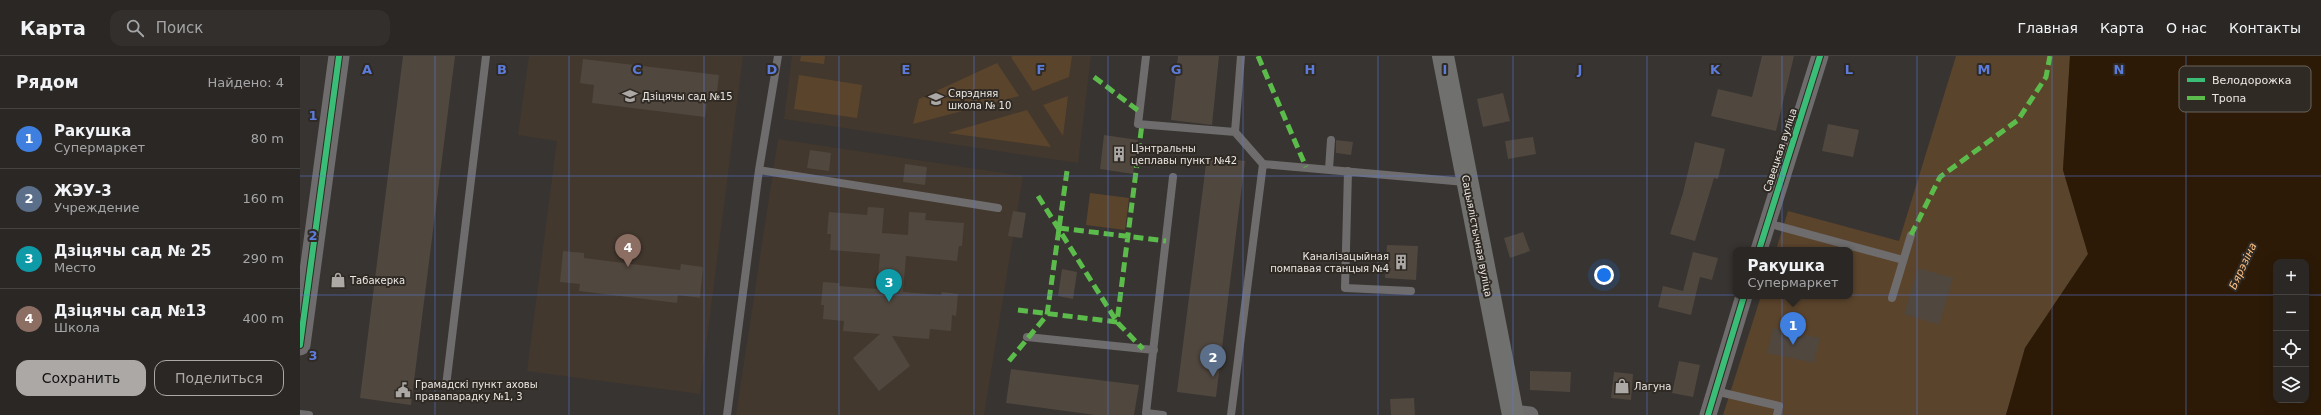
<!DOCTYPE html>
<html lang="ru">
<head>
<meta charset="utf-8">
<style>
  body { margin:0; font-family:"DejaVu Sans",sans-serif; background:#322f2d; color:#f1f3f6 }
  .controls { position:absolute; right:12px; bottom:12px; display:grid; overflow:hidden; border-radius:8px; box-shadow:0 4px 16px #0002 }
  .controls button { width:36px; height:36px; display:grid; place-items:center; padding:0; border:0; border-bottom:1px solid #464442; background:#2a2725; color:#f1f3f6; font:20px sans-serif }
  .you { position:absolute; left:1304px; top:219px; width:14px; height:14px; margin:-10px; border:3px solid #fff; border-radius:50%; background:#1a73e8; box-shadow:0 0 0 6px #1a73e833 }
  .badge { display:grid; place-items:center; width:26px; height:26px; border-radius:50%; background:#aca8a5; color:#fff; font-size:13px; font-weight:700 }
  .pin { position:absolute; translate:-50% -33px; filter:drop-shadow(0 1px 2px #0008) }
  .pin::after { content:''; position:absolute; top:21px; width:14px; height:12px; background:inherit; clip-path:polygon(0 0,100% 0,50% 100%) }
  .popup { position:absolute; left:1433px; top:191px; width:120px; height:52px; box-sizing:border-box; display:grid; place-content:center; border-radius:8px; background:#2a2725; filter:drop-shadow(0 1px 3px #0005); font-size:13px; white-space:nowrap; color:#a5a5a7 }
  .popup b { font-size:15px; color:#f1f3f6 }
  .popup::after { content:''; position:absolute; left:50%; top:100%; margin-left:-8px; border:8px solid transparent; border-top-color:#2a2725 }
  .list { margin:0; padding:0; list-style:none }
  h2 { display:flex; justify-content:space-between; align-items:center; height:52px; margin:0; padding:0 16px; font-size:17px }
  h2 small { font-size:13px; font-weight:400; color:#a5a5a7 }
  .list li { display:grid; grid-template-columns:26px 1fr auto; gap:12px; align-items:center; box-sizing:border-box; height:60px; padding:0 16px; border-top:1px solid #464442 }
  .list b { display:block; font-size:15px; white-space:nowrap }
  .list p { margin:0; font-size:13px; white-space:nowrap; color:#a5a5a7 }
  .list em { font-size:13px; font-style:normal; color:#a5a5a7 }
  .actions { display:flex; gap:8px; padding:12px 16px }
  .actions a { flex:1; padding:9px 0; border:1px solid #aca8a5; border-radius:12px; text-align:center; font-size:14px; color:#aca8a5 }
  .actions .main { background:#aca8a5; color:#111 }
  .icon { flex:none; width:22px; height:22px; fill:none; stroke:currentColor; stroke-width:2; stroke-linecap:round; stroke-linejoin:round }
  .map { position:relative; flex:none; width:2021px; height:359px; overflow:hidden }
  header { display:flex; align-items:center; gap:24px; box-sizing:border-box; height:56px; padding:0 20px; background:#2a2725; border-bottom:1px solid #464442 }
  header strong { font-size:19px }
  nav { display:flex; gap:22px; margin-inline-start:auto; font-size:14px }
  .search { width:280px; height:36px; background:#322f2d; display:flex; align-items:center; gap:10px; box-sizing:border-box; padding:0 14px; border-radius:12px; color:#a5a5a7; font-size:15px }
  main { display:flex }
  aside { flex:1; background:#2a2725 }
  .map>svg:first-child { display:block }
</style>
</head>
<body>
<header>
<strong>Карта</strong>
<div class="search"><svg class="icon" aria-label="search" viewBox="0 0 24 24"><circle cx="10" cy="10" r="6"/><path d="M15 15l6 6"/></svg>Поиск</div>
<nav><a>Главная</a><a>Карта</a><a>О нас</a><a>Контакты</a></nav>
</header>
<main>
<aside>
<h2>Рядом<small>Найдено: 4</small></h2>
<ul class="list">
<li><span class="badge" style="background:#3f7fe0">1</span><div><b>Ракушка</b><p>Супермаркет</p></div><em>80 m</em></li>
<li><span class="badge" style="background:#5c6f8a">2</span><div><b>ЖЭУ-3</b><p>Учреждение</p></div><em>160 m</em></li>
<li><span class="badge" style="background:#0f9aa8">3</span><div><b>Дзіцячы сад № 25</b><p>Место</p></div><em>290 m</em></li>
<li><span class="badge" style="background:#8d6e63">4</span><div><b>Дзіцячы сад №13</b><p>Школа</p></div><em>400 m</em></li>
</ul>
<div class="actions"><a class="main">Сохранить</a><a>Поделиться</a></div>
</aside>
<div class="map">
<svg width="2021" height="359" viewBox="0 0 2021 359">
  <rect width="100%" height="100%" fill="#383431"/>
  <path fill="#42382e" d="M229,0H443L400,338L227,315L257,85L218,79Z
    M492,0H791L778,107L484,63Z
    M478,83L723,120L684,359H436Z"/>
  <path fill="#5b442c" d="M501,0H525L524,8L500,5Z
    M713,0H772L769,21L733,35L711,1Z
    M1656,0H1770L1763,114L1788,198L1725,292L1706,359H1423L1461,240H1550V194H1476L1488,155L1599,185Z
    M697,7L719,40L613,68L619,43Z
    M499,19L562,29L557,62L494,53Z
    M768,40L763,80L743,49Z
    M727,54L751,91L648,77Z
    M790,137L829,142L825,174L786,169Z"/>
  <path fill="#2c1a07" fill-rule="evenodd" d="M1770,0H2021V359H1706L1725,292L1788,198L1763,114ZM1976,206H2006V344H1976Z"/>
  <path fill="#50473e" d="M103,0H155L111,349L60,342Z
    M878,0H919L912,69L871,64Z
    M1462,0H1494L1476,75L1411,60L1418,33L1452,41Z
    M283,3L419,19L416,45L407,44L405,61L292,47L294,29L280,27Z
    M1203,37L1210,65L1183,71L1177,43Z
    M1528,68L1559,74L1553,101L1522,95Z
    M804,79L838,84L833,118L800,113Z
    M1233,81L1236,98L1208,103L1205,85Z
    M1036,84L1053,86L1051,99L1036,97Z
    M1395,86L1425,93L1418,123L1414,122L1395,185L1370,178L1383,137Z
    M510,94L531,97L529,115L507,112Z
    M907,100L945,105L916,341L877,336Z
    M605,108L627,111L625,129L603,126Z
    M568,151L584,152L582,177L608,179L609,156L626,157L625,164L664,167L662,190H659L657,205L606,200L603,236L641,239L642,236L658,238L656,260L652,259L651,275L630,273L629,283L592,280L610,310L579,335L553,302L580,278L543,275L544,265L523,263L524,249H521L523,226L539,227V230L577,233L580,198L530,194L531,178H527L529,156L567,159Z
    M713,155L726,157L722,182L708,180Z
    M1223,176L1230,195L1210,202L1204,182Z
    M1087,189L1118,190L1116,224L1085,222Z
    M263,195L284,197V202L380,214L381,208L403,211L400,242L378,239L377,247L279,235L280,228L260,226Z
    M1393,196L1418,202L1412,224L1400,221L1391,259L1358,251L1363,230L1383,235Z
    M1618,212L1653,222L1639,269L1604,258Z
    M762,213L777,216L773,243L758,240Z
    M1473,272L1520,282L1514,307L1467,297Z
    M1379,305L1400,309L1393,341L1372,337Z
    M711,313L839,329L834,359H795L706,347Z
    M1230,315L1271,316L1270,336L1230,334Z
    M1314,316L1333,318L1331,344L1311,342Z
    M1114,342L1115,359H1091L1090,343Z"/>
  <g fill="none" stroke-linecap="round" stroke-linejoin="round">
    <path stroke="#6e6c6d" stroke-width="8" d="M846,0L838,68L935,76
      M941,0L935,76L963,108L1165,126
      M1029,113L1031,84
      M459,114L698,152
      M1048,115L1045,232L1111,235
      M1467,167L1603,204
      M1592,242L1611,179
      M727,281L854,294
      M146,330L186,0
      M1415,335L1479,350L1477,359
      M0,358L9,359
      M427,359L459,114L478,0
      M863,359L846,357L873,121
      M931,359L963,108"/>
    <path stroke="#6e6c6d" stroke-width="17" d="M1459,194L1520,0
      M1213,357L1230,359
      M1408,359L1444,240"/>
    <path stroke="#6e6c6d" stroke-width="21" d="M0,289L39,0"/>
    <path stroke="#70706e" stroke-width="22" d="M1143,0L1213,359"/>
    <path stroke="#5cbc4b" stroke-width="5" stroke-dasharray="10 5" stroke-linecap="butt" d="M958,0L1006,111
      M794,21L840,56
      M738,140L817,266L843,293
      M759,172L866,185
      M1611,179L1640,121L1718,64L1746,21L1750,0
      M718,254L817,266L842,68
      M709,305L747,259L767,115"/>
    <g stroke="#302a24" stroke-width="8">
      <path id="cycleway" d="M1459,194L1520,0
        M0,289L39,0
        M1408,359L1444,240"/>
    </g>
    <use href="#cycleway" stroke="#3abd76" stroke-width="6"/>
  </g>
  <path fill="none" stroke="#5b7cdb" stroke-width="1" stroke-opacity="0.55" d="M135,0V359M269,0V359M404,0V359M539,0V359M674,0V359M808,0V359M943,0V359M1078,0V359M1213,0V359M1347,0V359M1482,0V359M1617,0V359M1752,0V359M1886,0V359M0,120H2021M0,239H1976M2006,239H2021"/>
  <defs>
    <g id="school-bare" transform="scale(1.2)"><path d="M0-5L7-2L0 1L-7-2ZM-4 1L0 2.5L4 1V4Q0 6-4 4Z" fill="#aca8a5" stroke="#302a24" stroke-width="2.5" paint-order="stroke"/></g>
    <g id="building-bare" transform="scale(1.2)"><path d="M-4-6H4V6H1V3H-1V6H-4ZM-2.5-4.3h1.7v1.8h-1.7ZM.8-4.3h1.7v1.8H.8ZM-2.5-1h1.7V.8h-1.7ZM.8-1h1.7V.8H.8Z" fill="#aca8a5" stroke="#302a24" stroke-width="2.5" paint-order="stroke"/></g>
    <g id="shop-bare" transform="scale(1.2)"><path d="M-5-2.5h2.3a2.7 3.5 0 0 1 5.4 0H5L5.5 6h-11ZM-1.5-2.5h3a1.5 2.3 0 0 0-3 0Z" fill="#aca8a5" stroke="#302a24" stroke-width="2.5" paint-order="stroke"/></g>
    <g id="civic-bare" transform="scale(1.2)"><path d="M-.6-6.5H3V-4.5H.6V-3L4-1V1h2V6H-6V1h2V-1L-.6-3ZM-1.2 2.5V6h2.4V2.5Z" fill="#aca8a5" stroke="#302a24" stroke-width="2.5" paint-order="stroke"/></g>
  </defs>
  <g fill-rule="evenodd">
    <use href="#school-bare" x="330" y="40"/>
    <use href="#school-bare" x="636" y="43"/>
    <use href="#building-bare" x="819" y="98"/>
    <use href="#building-bare" x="1101" y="206"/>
    <use href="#shop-bare" x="38" y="224"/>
    <use href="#shop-bare" x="1322" y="330"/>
    <use href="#civic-bare" x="103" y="334"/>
  </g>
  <g text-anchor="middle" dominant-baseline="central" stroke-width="4" stroke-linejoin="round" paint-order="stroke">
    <g font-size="10" fill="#ebe7e3" stroke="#302a24" text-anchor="start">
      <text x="648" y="37">Сярэдняя<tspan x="648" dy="12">школа № 10</tspan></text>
      <text x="342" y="40">Дзіцячы сад №15</text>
      <text x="831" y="92">Цэнтральны<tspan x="831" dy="12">цеплавы пункт №42</tspan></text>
      <text x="1089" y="200" text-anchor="end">Каналізацыйная<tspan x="1089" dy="12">помпавая станцыя №4</tspan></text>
      <text x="50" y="224">Табакерка</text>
      <text x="115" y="328">Грамадскі пункт аховы<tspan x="115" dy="12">правапарадку №1, 3</tspan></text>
      <text x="1334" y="330">Лагуна</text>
    </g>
    <g font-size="10" fill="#ebe7e3" stroke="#302a24">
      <text transform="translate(1480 94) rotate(-72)">Савецкая вуліца</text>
      <text transform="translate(1177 180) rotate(79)">Сацыялістычная вуліца</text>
    </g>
    <g font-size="11" font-style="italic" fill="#ffc082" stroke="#302a24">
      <text transform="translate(1943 210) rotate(-65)">Бярэзіна</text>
    </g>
  </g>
  <rect x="1879" y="10" width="132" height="46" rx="6" fill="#302a24" stroke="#68635d" stroke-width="1"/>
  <rect x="1887" y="22" width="18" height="4" fill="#3abd76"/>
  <rect x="1887" y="40" width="18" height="4" fill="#5cbc4b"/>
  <g font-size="11" fill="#ebe7e3">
    <text x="1912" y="28">Велодорожка</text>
    <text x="1912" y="46">Тропа</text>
  </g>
  <g font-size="13" text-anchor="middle" font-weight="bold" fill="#5b7cdb" stroke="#302a24" stroke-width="4" stroke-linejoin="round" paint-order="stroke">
    <text x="67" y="18">A</text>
    <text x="202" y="18">B</text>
    <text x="337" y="18">C</text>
    <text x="472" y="18">D</text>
    <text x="606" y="18">E</text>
    <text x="741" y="18">F</text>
    <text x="876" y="18">G</text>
    <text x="1010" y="18">H</text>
    <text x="1145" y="18">I</text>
    <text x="1280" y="18">J</text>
    <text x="1415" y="18">K</text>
    <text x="1549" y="18">L</text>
    <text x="1684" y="18">M</text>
    <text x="1819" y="18">N</text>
    <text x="13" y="64">1</text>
    <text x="13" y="184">2</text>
    <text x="13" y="304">3</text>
  </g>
</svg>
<div class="controls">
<button>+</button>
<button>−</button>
<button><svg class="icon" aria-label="locate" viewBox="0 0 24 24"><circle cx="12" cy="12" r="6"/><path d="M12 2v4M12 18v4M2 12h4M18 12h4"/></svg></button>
<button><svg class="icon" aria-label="layers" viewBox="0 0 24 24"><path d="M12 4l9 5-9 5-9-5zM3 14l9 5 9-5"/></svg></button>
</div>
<div class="you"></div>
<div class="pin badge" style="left:1493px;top:289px;background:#3f7fe0">1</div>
<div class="popup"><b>Ракушка</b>Супермаркет</div>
<div class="pin badge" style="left:913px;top:321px;background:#5c6f8a">2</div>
<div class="pin badge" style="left:589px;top:246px;background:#0f9aa8">3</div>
<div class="pin badge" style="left:328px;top:211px;background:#8d6e63">4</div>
</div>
</main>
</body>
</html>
